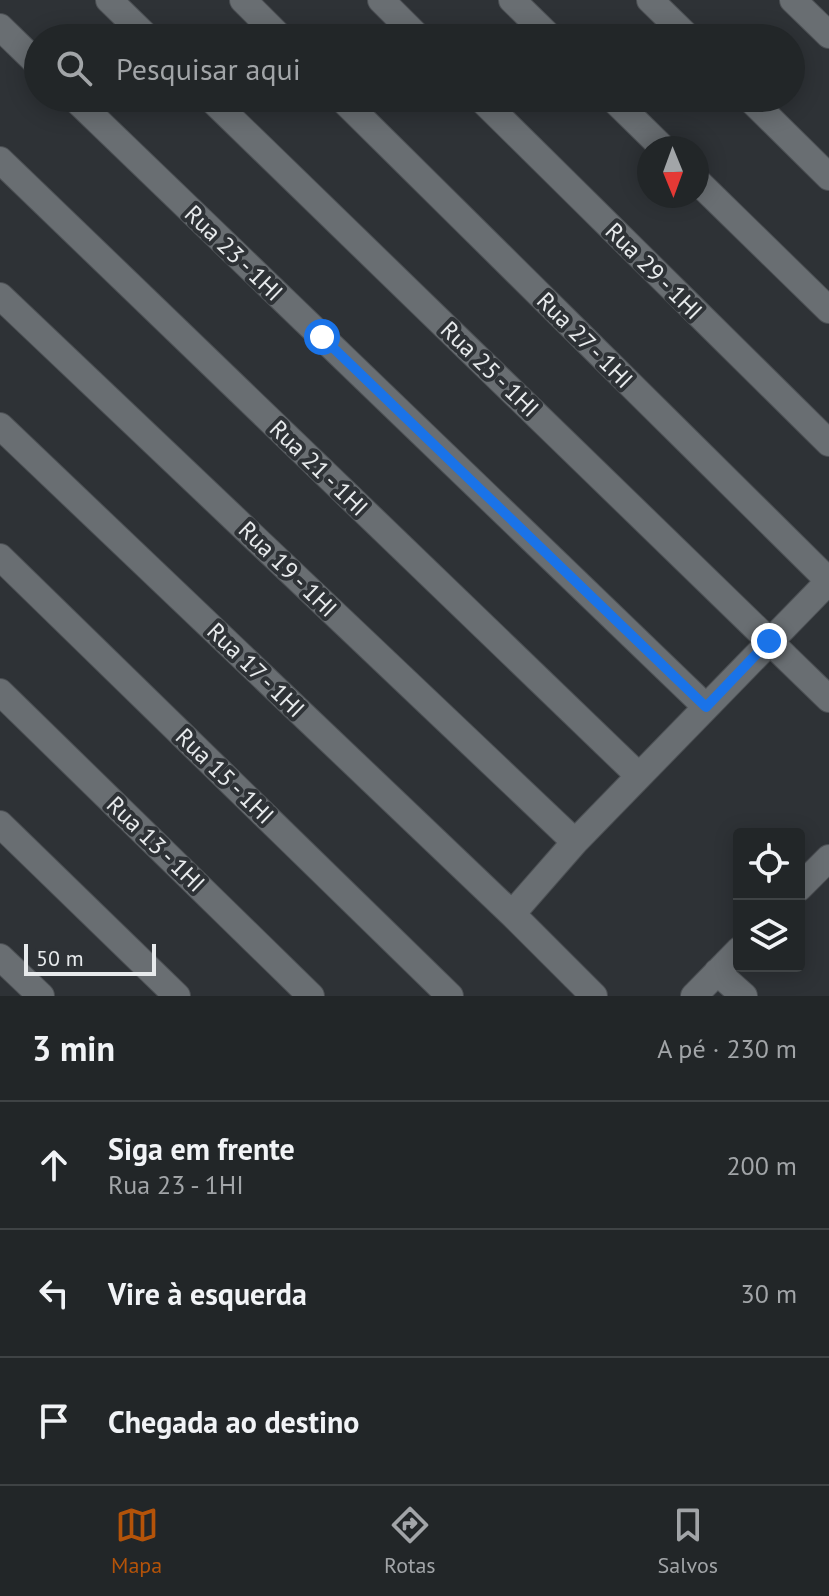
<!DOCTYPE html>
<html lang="pt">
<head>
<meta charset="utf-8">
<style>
  body { margin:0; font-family:"PT Sans",sans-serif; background:#2a2e30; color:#f1f3f6 }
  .controls { position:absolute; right:24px; bottom:24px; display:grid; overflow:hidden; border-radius:8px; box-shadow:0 4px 20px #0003 }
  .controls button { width:72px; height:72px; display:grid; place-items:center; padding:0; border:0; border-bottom:2px solid #3f4345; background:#222628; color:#f1f3f6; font:40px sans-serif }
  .compass { position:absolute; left:637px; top:136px; width:72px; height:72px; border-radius:50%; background:#222628; box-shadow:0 4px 20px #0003; rotate:179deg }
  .scale { position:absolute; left:24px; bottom:20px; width:132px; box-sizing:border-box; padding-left:8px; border:4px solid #e7eaec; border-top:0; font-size:22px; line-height:28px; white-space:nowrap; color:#e7eaec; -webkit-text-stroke:6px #2e3236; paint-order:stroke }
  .stop { position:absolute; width:24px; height:24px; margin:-18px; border:6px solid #1a73e8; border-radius:50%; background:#fff }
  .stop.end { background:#1a73e8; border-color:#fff; box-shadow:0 2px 8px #0008 }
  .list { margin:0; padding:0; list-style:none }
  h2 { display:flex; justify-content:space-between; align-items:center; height:104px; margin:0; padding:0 32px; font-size:34px }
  h2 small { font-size:26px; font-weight:400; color:#a2a5a8 }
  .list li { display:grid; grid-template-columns:52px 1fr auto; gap:24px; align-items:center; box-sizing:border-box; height:128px; padding:0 32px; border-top:2px solid #3f4345 }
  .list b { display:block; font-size:30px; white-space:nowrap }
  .list p { margin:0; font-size:26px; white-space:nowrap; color:#a2a5a8 }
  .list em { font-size:26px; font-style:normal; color:#a2a5a8 }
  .icon { flex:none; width:44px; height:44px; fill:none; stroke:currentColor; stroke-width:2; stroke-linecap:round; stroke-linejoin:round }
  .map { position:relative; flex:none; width:829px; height:996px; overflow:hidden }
  .search { position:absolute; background:#222628; box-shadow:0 4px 20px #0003; left:24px; right:24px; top:24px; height:88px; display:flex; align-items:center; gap:20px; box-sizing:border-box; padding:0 28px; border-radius:44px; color:#a2a5a8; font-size:30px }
  .sheet { height:488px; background:#222628 }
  nav { display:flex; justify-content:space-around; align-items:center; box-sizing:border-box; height:112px; border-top:2px solid #3f4345; background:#222628; font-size:22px; color:#a2a5a8 }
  nav a { display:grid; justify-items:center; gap:4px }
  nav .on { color:#b45309 }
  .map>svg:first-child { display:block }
</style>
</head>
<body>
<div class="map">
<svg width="829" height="996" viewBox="0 0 829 996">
  <rect width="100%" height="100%" fill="#2e3236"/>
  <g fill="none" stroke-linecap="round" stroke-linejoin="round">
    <g stroke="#4c5054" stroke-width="28">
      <path id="minor" d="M109,0L148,38
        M243,0L281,38
        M381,0L419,38
        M512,0L551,38
        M650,0L689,38
        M793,0L829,35
        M0,27L38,64
        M74,98L706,707
        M210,98L829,699
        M341,98L829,581
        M480,98L829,443
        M612,98L663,148
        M749,98L829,177
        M0,160L639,776
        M697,181L829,310
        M0,296L575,842
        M0,426L512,914
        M0,557L450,996
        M0,692L311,996
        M0,824L177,996
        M799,888L829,858
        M0,957L41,996
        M717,972L744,996
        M594,996L512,914L575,842L829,581
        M694,996L739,950"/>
    </g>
    <use href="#minor" stroke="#696e72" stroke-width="26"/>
  </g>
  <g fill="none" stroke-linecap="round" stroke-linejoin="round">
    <path stroke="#1a73e8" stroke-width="10" d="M322,337L706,707L769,641"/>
  </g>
  <g text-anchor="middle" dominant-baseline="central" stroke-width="8" stroke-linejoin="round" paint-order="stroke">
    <g font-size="24" fill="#e7eaec" stroke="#2e3236">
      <text transform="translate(234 253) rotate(44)">Rua 23 - 1HI</text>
      <text transform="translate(654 271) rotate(45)">Rua 29 - 1HI</text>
      <text transform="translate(585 340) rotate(45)">Rua 27 - 1HI</text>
      <text transform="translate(490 369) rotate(44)">Rua 25 - 1HI</text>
      <text transform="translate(319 468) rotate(44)">Rua 21 - 1HI</text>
      <text transform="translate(288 569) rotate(44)">Rua 19 - 1HI</text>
      <text transform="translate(256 670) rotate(44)">Rua 17 - 1HI</text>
      <text transform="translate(225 776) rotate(44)">Rua 15 - 1HI</text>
      <text transform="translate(156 844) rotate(44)">Rua 13 - 1HI</text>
    </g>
  </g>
</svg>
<div class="controls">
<button><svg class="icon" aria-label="locate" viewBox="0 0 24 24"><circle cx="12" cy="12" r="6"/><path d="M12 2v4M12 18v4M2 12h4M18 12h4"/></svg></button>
<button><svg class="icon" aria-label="layers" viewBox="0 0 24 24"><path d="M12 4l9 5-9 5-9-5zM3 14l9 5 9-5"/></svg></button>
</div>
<svg class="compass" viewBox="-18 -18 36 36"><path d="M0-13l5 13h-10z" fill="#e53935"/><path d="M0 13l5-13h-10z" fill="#a2a5a8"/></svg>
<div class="scale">50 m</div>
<div class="stop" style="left:322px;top:337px"></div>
<div class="stop end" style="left:769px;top:641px"></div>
<div class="search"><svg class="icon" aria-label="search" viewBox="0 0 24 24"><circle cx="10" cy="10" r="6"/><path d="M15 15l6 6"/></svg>Pesquisar aqui</div>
</div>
<section class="sheet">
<h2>3 min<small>A pé · 230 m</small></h2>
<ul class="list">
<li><svg class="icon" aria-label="ahead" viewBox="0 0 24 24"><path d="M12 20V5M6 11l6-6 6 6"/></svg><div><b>Siga em frente</b><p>Rua 23 - 1HI</p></div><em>200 m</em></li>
<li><svg class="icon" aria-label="left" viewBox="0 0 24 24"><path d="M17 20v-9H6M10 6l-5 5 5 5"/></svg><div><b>Vire à esquerda</b></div><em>30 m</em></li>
<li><svg class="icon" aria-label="arrive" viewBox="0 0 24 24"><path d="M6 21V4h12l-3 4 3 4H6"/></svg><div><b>Chegada ao destino</b></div></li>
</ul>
</section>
<nav>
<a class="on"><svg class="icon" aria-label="map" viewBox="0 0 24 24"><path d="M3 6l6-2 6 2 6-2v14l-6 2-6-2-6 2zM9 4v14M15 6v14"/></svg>Mapa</a>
<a><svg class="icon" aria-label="directions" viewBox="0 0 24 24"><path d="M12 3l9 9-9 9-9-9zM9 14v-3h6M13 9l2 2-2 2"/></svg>Rotas</a>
<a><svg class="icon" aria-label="saved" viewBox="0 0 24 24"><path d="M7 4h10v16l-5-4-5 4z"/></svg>Salvos</a>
</nav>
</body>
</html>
